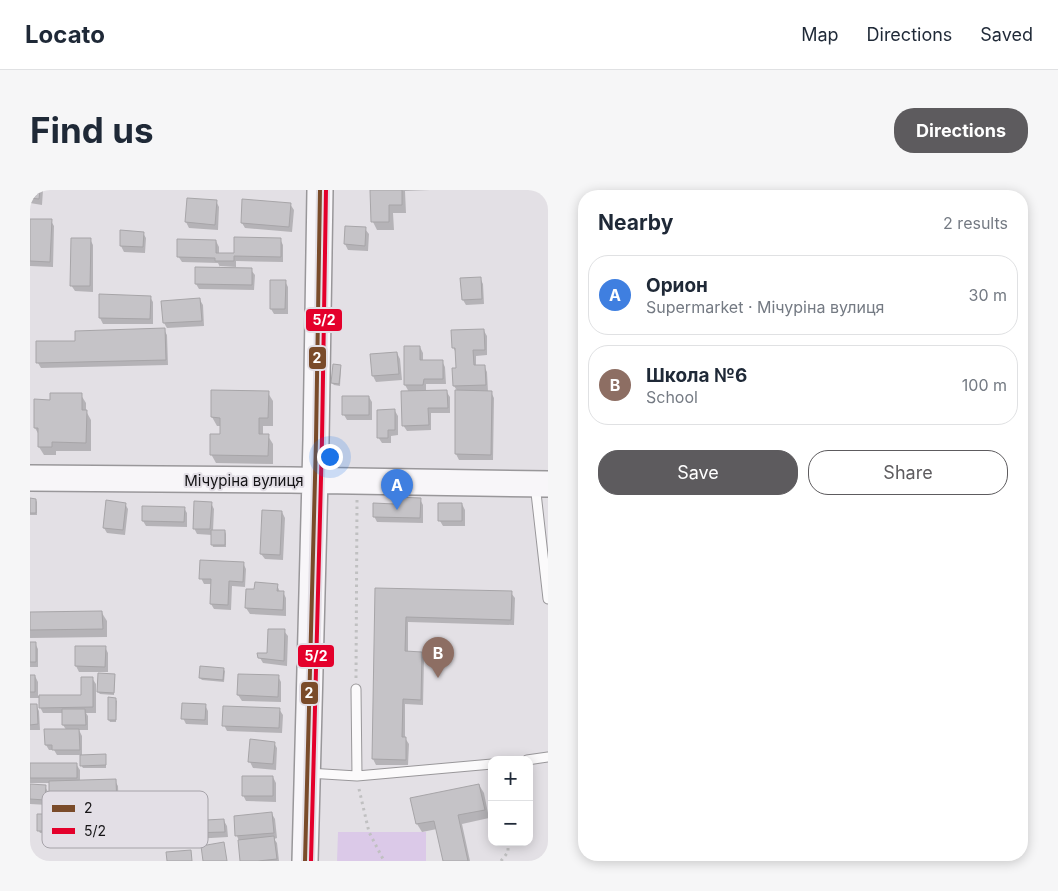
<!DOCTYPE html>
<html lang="en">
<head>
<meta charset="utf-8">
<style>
  body { margin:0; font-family:Inter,sans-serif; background:#f6f6f7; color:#1f2937 }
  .controls { position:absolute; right:15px; bottom:15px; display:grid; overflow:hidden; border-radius:10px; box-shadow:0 2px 12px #0003 }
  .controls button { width:45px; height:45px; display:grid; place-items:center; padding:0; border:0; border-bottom:1px solid #e0e1e3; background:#fff; color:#1f2937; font:25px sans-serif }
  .you { position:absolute; left:299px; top:266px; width:18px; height:18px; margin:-12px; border:4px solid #fff; border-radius:50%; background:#1a73e8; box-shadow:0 0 0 8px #1a73e833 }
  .badge { display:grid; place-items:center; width:32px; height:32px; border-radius:50%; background:#5d5b5e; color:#fff; font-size:16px; font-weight:700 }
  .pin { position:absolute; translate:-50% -41px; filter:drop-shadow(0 1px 2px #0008) }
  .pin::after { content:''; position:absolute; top:26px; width:18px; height:15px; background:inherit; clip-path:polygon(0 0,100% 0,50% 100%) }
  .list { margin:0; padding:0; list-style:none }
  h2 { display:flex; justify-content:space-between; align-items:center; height:65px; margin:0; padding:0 20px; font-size:21px }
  h2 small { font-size:16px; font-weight:400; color:#747a83 }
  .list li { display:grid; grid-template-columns:32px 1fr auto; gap:15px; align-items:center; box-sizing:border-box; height:80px; margin:0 10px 10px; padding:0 10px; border:1px solid #e0e1e3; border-radius:20px }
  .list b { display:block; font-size:19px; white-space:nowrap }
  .list p { margin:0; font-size:16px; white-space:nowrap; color:#747a83 }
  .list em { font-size:16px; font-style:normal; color:#747a83 }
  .actions { display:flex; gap:10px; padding:15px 20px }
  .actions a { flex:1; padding:11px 0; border:1px solid #5d5b5e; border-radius:20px; text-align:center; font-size:18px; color:#5d5b5e }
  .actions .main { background:#5d5b5e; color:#fff }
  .map { position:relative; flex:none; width:518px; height:671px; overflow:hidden; border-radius:20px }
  header { display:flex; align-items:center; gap:30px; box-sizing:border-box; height:70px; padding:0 25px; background:#fff; border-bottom:1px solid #e0e1e3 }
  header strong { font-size:24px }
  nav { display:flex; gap:28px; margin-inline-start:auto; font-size:18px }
  .intro { display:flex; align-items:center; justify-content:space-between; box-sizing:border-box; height:120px; padding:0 30px }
  h1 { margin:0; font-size:35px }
  .button { padding:12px 22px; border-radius:20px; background:#5d5b5e; color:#fff; font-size:18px; font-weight:700 }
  main { display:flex; gap:30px; padding:0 30px }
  aside { flex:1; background:#fff; border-radius:20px; box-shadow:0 2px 12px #0003 }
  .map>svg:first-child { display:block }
</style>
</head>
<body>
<header>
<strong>Locato</strong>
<nav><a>Map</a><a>Directions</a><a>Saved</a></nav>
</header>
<div class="intro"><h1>Find us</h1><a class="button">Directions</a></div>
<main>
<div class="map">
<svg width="518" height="671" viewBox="0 0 518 671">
  <rect width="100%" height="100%" fill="#e3e0e5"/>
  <path fill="#dbc9e8" d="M308,642H396V671H307Z"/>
  <path fill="#0003" d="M0,0H13L12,15L0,13Z
    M342,0H400L375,1L376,23H363L364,40H347L343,32Z
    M158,9L186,11L189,17L188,40L159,38L156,32Z
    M260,14L264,20L262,42L215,38L212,33Z
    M0,30L21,31L24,36L23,77L0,76Z
    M316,37L335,39L339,44L338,61L318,60L315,54Z
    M113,43L116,48L115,63L94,62L91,56Z
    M60,49L63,55V102L45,101L41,95Z
    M250,49L253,55V72L206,71V77L190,76V77L188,73L152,72L148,66L186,51L189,57V64H205Z
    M221,80L225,85L224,100L169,99L166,94Z
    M450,88L453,94L454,114L436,115L433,110Z
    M255,91L258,97V124H244L241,119Z
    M120,107L123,112V134H73L70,128Z
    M170,110L173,115L174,136L137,138L134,133Z
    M134,140L137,145L138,175L11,178L8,173L47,152Z
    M454,141L457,146V165L446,166V176H454L457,182L458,202H461L464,208L463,270H429L426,264L428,202L424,196L427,179L426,163L423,157Z
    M375,157H390L393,163V171H412L415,177L416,194H396V201H416L420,207V223H401V240L377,241L373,235L379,202L375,195Z
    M367,163L370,169L372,190L346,192L343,186L341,165Z
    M310,176L311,179L310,196L304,195L302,193Z
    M238,203L243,211V236H233V245L238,246L243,254V274L186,273L181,264L191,245V236H187L182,227Z
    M51,205L56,213V221L61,230V261H26V265H14L9,257V245L5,238L22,211Z
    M339,207L342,212V230H317L314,225Z
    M365,221L368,226V245L361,246V253H352L348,247Z
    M390,309L393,315V333L347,332L344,326L367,315Z
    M0,310H6L7,312V325H0Z
    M181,313L184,319L183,341H195L196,344V357H183L182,354V345L167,344L164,338Z
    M95,314L98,319L95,345L77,343L74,338Z
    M432,314L435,320V336H413L410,331Z
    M154,318L157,323V337L116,336L113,331Z
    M252,322L255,328L253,370L235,369L231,364Z
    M213,373L216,379L215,397L202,396L201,420L184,419L181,414L182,394H174L171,388Z
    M247,395L250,402H253L256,408V426L220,424L216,418L217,400L225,401Z
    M346,400L481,403L485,408L484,435L378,432V463H391L394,469L393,515L375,514V548L379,554L378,575H346L343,569Z
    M0,423H72L77,431V447L0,448Z
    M254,441L258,446L257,476L233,473L230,468L238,465Z
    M0,453H5L8,459V477H0Z
    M75,457L78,463V482H49L46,476Z
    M193,479L195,481L194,492L172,490L170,488Z
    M84,485L85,488L84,505L70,504L68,502Z
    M209,485L248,486L251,492V512L212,511L208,505Z
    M0,486H5L8,492V506H53L62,488L66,494V523H56L58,526V540H49L52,546V566H75L76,568V578H53L51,575V565H27L24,560H19L16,555L37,541L33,535V523H13L10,517V508H0Z
    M85,509L87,511L86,532H80L79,530Z
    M6,515L9,521L10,540H0V516Z
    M175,515L178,521V535L156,534L153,528Z
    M249,519L253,525L252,543L197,541L194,535Z
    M244,553L247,558L246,580L223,578L220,572Z
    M46,574L50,580V592L85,591L88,596L89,624H70L66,619V610L24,611L20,606V593H0V575Z
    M243,587L246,593V612L216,611L213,605Z
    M449,595L454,603L459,628L432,634L440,671H414L407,639L392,642L387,634L382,609Z
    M0,596H15L18,602V615L0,614Z
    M242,624L245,629L247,648L244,649L247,653L249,671H212L209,651L207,646L205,627Z
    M23,625L25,627V643H10L9,641L8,626Z
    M194,631L197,636L198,647L164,649L160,643V632Z"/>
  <path fill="#c5c3c7" stroke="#a7a5a8" d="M0,0H10L9,9L0,8Z
    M340,0H372V15H359V32H341Z
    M157,8L187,10L185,35L155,32Z
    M212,9L261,13L259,37L211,33Z
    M0,29H22L20,72L0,71Z
    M315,36L336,37L335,56L314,54Z
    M90,40L114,42L113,57L90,56Z
    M204,47L251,48V67L204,66V71H185V68L147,67V49L186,50V63H204Z
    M41,48H61L60,96H40Z
    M165,77L222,78V95L165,94Z
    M451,87L452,109L432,110L430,88Z
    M240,90H256L255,119H240Z
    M69,104L121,106L120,129L69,128Z
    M170,108L172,131L133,133L131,111Z
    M135,138L136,170L6,173V151H45V141Z
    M454,139L455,160H443L444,175H455L456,195L423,196L422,178H426L425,158H422L421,140Z
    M374,156H390V170H413V189H394L393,195H374Z
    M367,162L369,184L342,186L340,164Z
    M303,174L311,175L309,194L301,193Z
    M181,200L239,201L238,228H229V244H239L238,266L180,265V244H190V228L181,227Z
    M417,200L418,218H398L399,235L372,236L371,201Z
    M425,200L462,201L461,265L425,264Z
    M20,203H52V220H57L56,253L22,252V257H8V238H4V209L20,210Z
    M312,206H339V225H312Z
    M365,219V240H358V248H347V220Z
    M366,307L391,308L390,328L343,327V313L365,314Z
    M0,308L6,309V323H0Z
    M76,310L96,313L93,340L73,338Z
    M164,311L182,312L180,339H163Z
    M408,313H432V331H408Z
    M112,316L155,317L154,332L112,331Z
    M232,320L252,321L250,365L230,364Z
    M181,340H195V355H181Z
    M170,370L214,372L213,392L199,391L198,415L180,414L181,389H169Z
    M225,392L248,394L247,401H254L253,420L215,418L216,399H224Z
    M345,398L482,401L481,430L376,427L375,461L392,462L391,510L373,509L372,547H376V570L342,569Z
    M72,421L73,439L0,440V422Z
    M238,439H255L254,471L228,468L227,463H237Z
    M0,452H6V472H0Z
    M45,456H76L75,477L45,476Z
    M170,476L194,478L193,490L169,488Z
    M68,483L85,484L84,503L67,502Z
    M208,484L249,485L248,507L207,505Z
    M0,485H5V502H0Z
    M51,487H63V517L9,518V505H51Z
    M78,507L86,508V530H78Z
    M152,513L176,514L175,530L151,529Z
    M0,514H7L8,534L0,535Z
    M193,516L250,518L249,538L192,536Z
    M32,519H55L56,535H32Z
    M14,539H49L50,560H22V555H15Z
    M220,549L245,552L243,574L218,572Z
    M76,564V575L50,576V565Z
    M0,573H47V588H0Z
    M212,586H243V606H212Z
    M86,589L87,618L65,619V605L19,606V591Z
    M0,594L16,595L15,610L0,609Z
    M449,594L455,620L428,625L438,671H413L404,631L386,634L380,608Z
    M242,622L244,643L205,646L204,626Z
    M7,624H24L25,641H7Z
    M194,629L195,642L159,643V631Z
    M244,646L247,669L228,671H210L208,650Z
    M194,652L197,671H173L171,656Z
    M161,660L162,671H137L136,662Z"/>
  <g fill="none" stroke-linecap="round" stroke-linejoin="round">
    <g stroke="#99979a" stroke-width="11">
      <path id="lane" d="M505,294L518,409
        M326,499L327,586
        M497,570L518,567
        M278,583L327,586L462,574"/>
    </g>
    <g stroke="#99979a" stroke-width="28">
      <path id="secondary" d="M0,288L260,290L518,294
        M275,671L286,250L290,0"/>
    </g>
    <path stroke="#c0c0c1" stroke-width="3" stroke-dasharray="2.5 4" stroke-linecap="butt" d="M326,488L327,310
      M329,599L339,642L354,671
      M471,671L478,662V652"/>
    <use href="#lane" stroke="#fbfafb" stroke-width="9"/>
    <use href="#secondary" stroke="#f8f6f9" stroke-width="25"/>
    <g stroke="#e3dfe6" stroke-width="8">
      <path id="bus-1" d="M275,671L286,250L290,0"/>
    </g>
    <g stroke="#e3dfe6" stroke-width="8">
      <path id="bus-2" d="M281,671L292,250L296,0"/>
    </g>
    <use href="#bus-1" stroke="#7a4b2a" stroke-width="4"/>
    <use href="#bus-2" stroke="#e4002b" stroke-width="4"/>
  </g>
  <g text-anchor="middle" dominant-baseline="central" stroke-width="4" stroke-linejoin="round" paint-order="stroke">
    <g font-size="15" fill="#151416" stroke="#e3dfe6">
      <text x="214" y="290">Мічуріна вулиця</text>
    </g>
  </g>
  <rect x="12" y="601" width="166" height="57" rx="8" fill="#e3dfe6" stroke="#a5a2a8" stroke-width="1"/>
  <rect x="22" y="615" width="23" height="7" fill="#7a4b2a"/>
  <rect x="22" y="638" width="23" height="6" fill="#e4002b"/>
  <g font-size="14" fill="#151416">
    <text x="54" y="623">2</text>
    <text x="54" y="646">5/2</text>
  </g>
  <g stroke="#e3dfe6" stroke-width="2">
    <rect x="275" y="118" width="38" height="24" rx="5" fill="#e4002b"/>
    <rect x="278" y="156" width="19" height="24" rx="5" fill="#7a4b2a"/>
    <rect x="267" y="454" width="38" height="24" rx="5" fill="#e4002b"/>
    <rect x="270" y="491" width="19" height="24" rx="5" fill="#7a4b2a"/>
  </g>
  <g font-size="14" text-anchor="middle" font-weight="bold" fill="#fff">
    <text x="294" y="135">5/2</text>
    <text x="287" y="173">2</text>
    <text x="286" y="471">5/2</text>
    <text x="279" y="508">2</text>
  </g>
</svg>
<div class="controls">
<button>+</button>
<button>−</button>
</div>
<div class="you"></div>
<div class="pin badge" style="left:367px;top:320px;background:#3f7fe0">A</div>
<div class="pin badge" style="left:408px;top:488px;background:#8d6e63">B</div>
</div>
<aside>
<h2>Nearby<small>2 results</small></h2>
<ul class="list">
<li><span class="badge" style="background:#3f7fe0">A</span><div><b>Орион</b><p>Supermarket · Мічуріна вулиця</p></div><em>30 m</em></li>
<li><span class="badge" style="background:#8d6e63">B</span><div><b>Школа №6</b><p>School</p></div><em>100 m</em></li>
</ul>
<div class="actions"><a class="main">Save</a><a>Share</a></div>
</aside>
</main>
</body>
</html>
